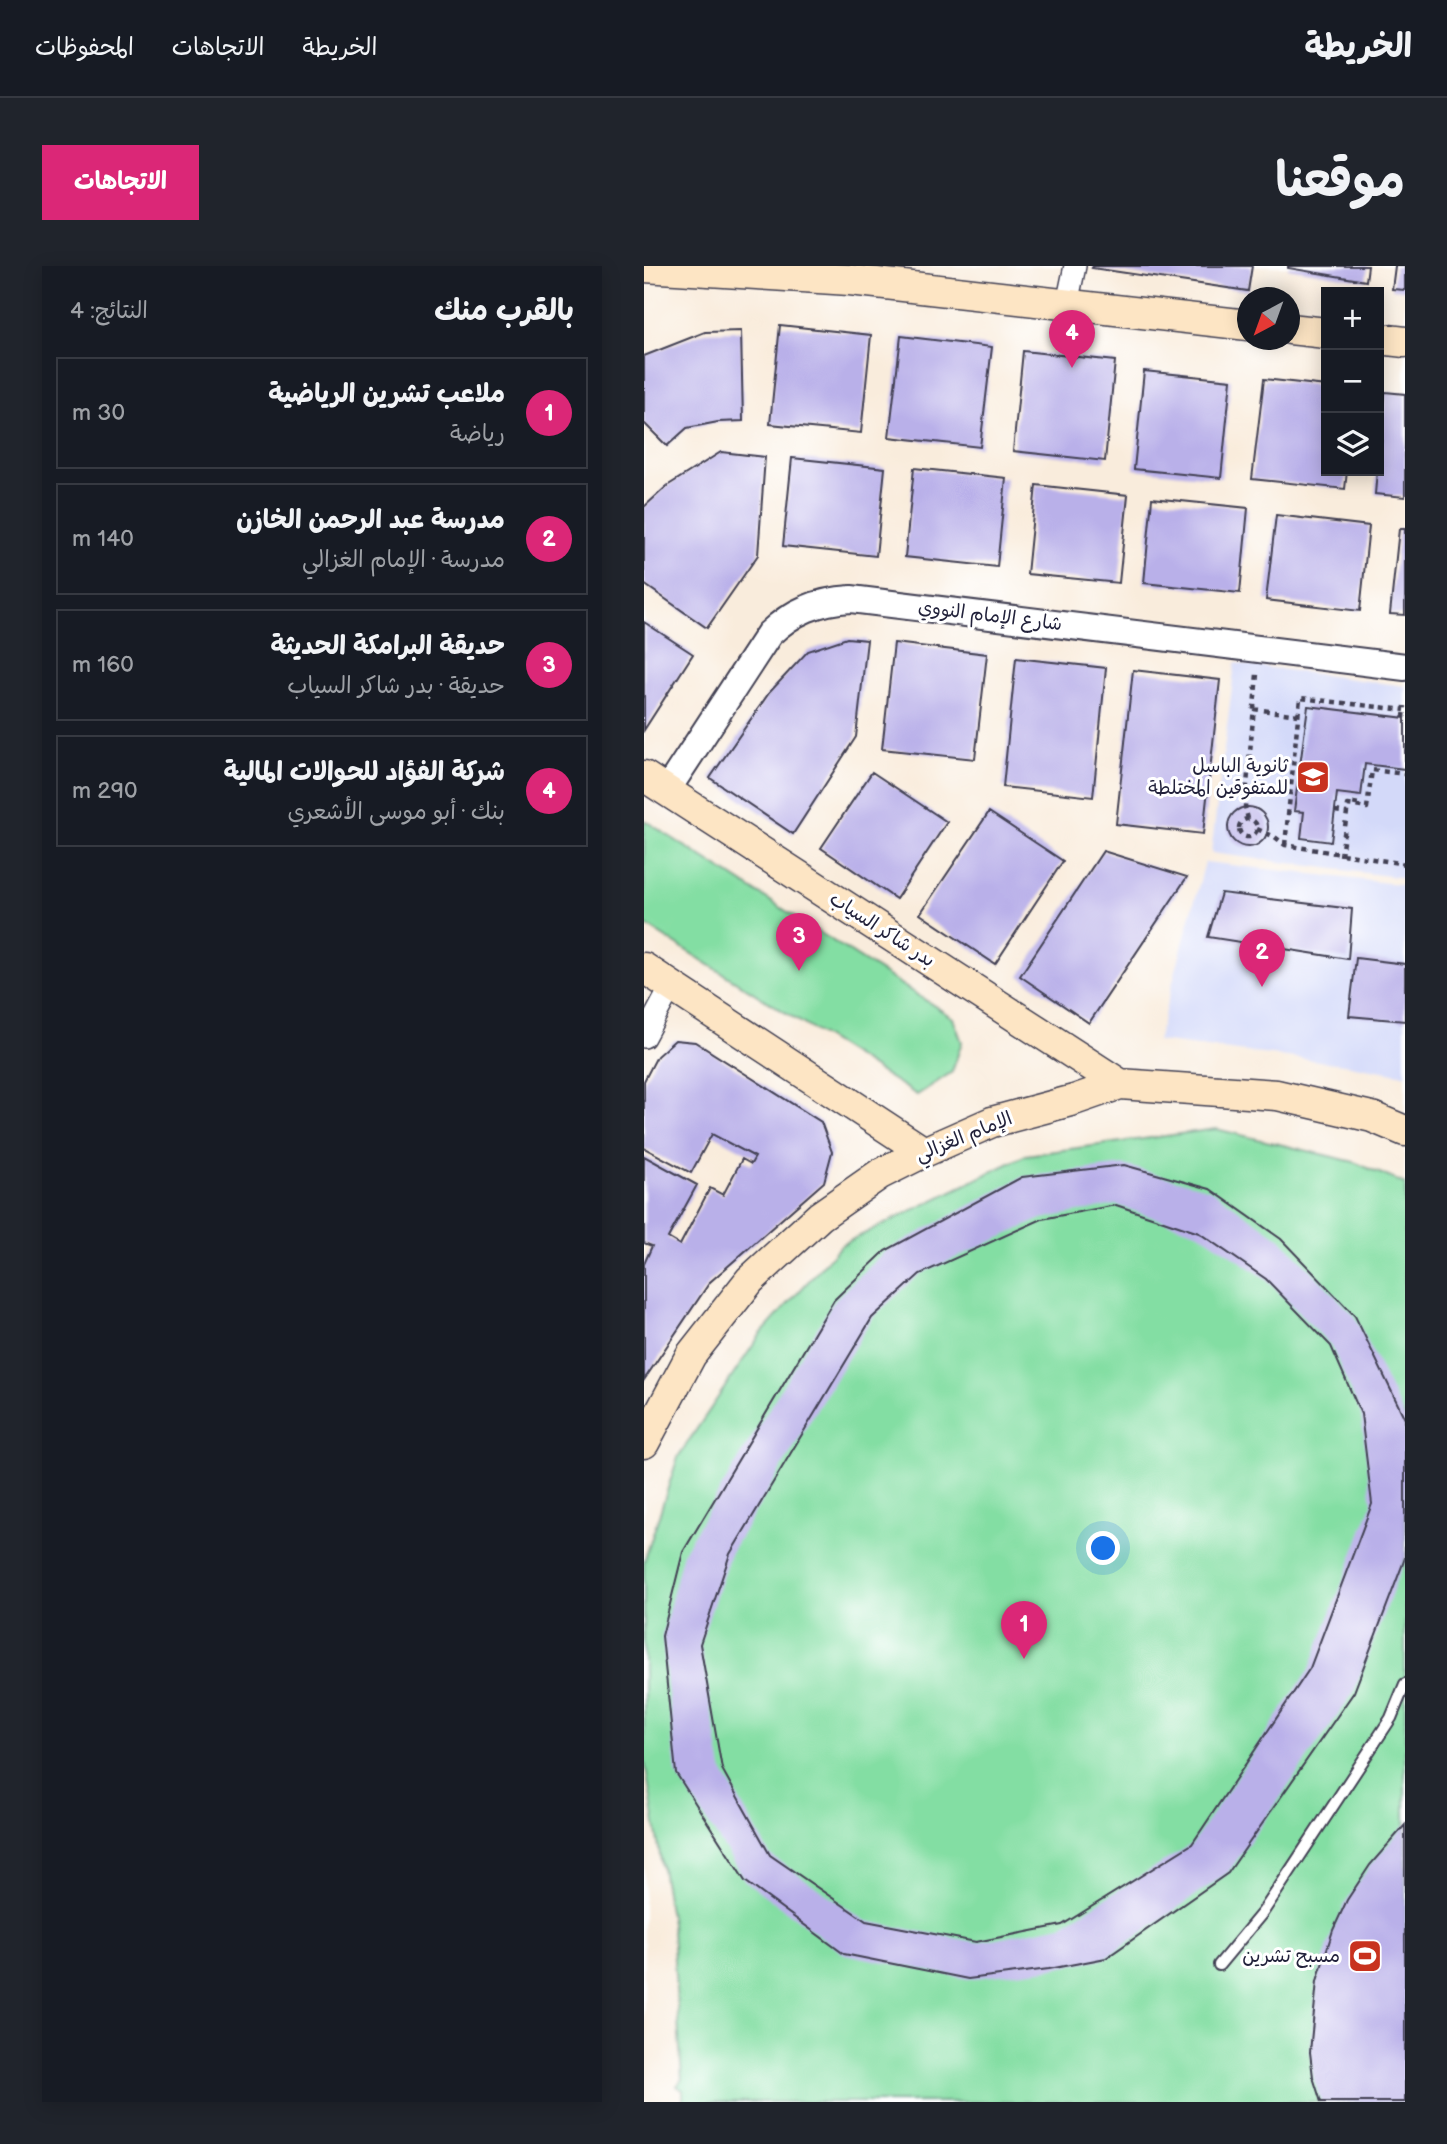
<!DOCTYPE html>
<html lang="ar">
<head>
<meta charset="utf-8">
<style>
  body { margin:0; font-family:"Balsamiq Sans","Playpen Sans Arabic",sans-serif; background:#20242c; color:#f1f3f6; direction:rtl }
  .controls { position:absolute; right:21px; top:21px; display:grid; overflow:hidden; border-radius:0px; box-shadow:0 4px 18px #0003 }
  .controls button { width:63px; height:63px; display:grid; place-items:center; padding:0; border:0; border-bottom:2px solid #363941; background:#171b24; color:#f1f3f6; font:35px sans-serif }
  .compass { position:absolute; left:593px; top:21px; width:63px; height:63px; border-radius:50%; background:#171b24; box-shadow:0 4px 18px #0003; rotate:221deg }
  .you { position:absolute; left:460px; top:1283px; width:24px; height:24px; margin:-18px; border:5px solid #fff; border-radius:50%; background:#1a73e8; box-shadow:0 0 0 10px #1a73e833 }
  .badge { display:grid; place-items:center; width:46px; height:46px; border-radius:50%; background:#db2777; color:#fff; font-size:23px; font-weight:700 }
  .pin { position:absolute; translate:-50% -58px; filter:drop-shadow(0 2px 4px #0008) }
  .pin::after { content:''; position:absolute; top:37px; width:24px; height:21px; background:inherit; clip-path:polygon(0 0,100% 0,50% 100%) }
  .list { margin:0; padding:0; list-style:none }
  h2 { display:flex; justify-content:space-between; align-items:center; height:91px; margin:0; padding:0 28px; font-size:30px }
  h2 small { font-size:23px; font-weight:400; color:#9ea1a6 }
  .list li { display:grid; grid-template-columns:46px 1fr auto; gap:21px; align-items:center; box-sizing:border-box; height:112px; margin:0 14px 14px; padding:0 14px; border:2px solid #363941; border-radius:0px }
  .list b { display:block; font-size:26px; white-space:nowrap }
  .list p { margin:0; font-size:23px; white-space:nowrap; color:#9ea1a6 }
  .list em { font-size:23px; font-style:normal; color:#9ea1a6 }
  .icon { flex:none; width:38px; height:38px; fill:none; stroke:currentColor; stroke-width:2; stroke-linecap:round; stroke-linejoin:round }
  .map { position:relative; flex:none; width:761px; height:1836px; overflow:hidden; direction:ltr; border-radius:0px }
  header { display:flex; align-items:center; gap:42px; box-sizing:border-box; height:98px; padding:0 35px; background:#171b24; border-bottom:2px solid #363941 }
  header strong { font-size:33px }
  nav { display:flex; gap:38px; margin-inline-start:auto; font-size:24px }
  .intro { display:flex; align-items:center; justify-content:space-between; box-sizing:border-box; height:168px; padding:0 42px }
  h1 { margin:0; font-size:49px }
  .button { padding:18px 32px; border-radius:0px; background:#db2777; color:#fff; font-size:24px; font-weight:700 }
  main { display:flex; gap:42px; padding:0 42px }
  aside { flex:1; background:#171b24; border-radius:0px; box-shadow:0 4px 18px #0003 }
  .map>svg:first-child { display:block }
</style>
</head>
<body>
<header>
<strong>الخريطة</strong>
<nav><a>الخريطة</a><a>الاتجاهات</a><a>المحفوظات</a></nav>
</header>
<div class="intro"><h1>موقعنا</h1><a class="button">الاتجاهات</a></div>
<main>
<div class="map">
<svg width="761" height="1836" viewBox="0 0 761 1836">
  <rect width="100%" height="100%" fill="#fff"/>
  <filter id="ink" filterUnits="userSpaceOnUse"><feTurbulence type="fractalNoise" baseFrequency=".0143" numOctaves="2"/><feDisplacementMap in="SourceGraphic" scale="14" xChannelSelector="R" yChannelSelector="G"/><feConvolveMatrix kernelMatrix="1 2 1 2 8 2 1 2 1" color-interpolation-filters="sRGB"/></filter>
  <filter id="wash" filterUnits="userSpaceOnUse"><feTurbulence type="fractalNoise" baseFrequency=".00686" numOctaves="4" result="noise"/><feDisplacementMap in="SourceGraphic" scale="28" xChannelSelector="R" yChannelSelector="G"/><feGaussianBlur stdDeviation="1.57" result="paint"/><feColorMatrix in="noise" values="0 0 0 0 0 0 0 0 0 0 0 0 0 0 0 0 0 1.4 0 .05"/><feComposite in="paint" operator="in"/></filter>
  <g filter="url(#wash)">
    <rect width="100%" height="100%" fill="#f9ecdc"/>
    <path fill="#d3d9f9" d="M591,397L761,420V612L567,587Z
      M561,596L761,619V809L699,798L513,775Z"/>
    <path fill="#83dea3" stroke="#52806f" stroke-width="2" d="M0,554L309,752L318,776L308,806L273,829L0,658Z
      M572,863L710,896L761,918V1836H39V1824L33,1820L38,1813L28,1664L0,1490V1296L34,1191L116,1069L197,979L382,889Z"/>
    <g id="blocks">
      <path fill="#b9b0e9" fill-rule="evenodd" d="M449,0H608L604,25L448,2Z
        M644,0H724L722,15L644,2Z
        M751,0H761V24L748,23Z
        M136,59L227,69L217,167L126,158Z
        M97,65L99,155L74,156L43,162L23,180L0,157V90L61,66Z
        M257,70L348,81L336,181L245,171Z
        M379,85L471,95L461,195L369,185Z
        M500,105L587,114L577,212L490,203Z
        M620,113L682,120V205H703L701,223L608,213Z
        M741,126L761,128V231L731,228L733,205H735Z
        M77,186L121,191L114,289L63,362L0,318V241L23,220Z
        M148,192L241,202L232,290L139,280Z
        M270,202L362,212L353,301L261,291Z
        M392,219L484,229L475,317L383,308Z
        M508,232L604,242L596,327L500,317Z
        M632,249L725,260L716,345L622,334Z
        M755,263H761V349L746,348Z
        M0,356L49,388L0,464Z
        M203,372L223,374L212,471L149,568L66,512L125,427L164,385Z
        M250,377L343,388L331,493L238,483Z
        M372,392L462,402L449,531L359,521Z
        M489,404L576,414L559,568L472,558Z
        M664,440L761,452V503L721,498L717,530L693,527L687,576L657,572L660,546L650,545Z
        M228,506L303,556L252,633L177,582Z
        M584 561a20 20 0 1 1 40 0a20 20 0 1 1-40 0Z
        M345,546L419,595L351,698L276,648Z
        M459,585L543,611L445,757L376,710Z
        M577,627L708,643L704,693L564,671Z
        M712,692L761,698V755L705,750Z
        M31,774L51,776L177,856L188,886L180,916L66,1016L0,1114V998L8,980L0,977V890L53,919L24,972L36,979L66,922L79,929L98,893L107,898L111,891L68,868L47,907L0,882V815L13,790Z
        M480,899L566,923L637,973L711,1050L761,1153V1292L710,1426L584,1607L462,1692L405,1703L324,1713L200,1688L101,1615L32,1507L18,1370L39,1286L190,1034L241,985L378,911ZM472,939L555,967L622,1013L687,1080L717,1148L728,1238L666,1402L548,1578L418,1659L332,1676L222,1655L126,1589L78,1503L56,1378L86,1288L228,1052L276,1008L398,953Z
        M761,1559V1836H677L669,1811L666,1786L673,1715L689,1664L703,1634L726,1599Z"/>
    </g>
  </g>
  <g filter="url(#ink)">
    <use href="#blocks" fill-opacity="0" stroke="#424053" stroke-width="2"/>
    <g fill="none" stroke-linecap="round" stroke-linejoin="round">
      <g stroke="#424053" stroke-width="14">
        <path id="service" d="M575,1699L619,1646L747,1452L761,1418"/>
      </g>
      <g stroke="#424053" stroke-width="24">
        <path id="minor" d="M423,38L431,0
          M0,771L28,719"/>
      </g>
      <g stroke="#424053" stroke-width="30">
        <path id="tertiary" d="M23,524L125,368C149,345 174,335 207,333L761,401"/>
      </g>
      <g stroke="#424053" stroke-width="33">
        <path id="secondary" d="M0,1L206,14L604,59
          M646,63L682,67
          M735,73L761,76
          M0,510L476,818
          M0,702L280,886
          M0,1177L47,1089L106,1014L176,950L236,908L280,886L348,856L430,834L476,818L633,829L728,851L761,865"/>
      </g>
      <path stroke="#424053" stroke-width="4.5" stroke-dasharray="5 5" stroke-linecap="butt" d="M610,443L654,449
        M760,452L761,440
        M711,540L713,530
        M691,545L703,547
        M604,553L601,541L613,408
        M595 562a9 9 0 1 1 18 0a9 9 0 1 1-18 0Z
        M613,563L631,571L641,579L761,598
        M641,579L656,432L761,444
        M697,590L704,539L723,542L728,504L761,508"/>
      <use href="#service" stroke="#fff" stroke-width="10"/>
      <use href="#minor" stroke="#fff" stroke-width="21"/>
      <use href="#tertiary" stroke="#fff" stroke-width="26"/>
      <use href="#secondary" stroke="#fde5c4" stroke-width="30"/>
    </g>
  </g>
  <defs>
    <g id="school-square" transform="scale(1.75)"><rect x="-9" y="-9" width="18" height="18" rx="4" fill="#c8321e" stroke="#fff"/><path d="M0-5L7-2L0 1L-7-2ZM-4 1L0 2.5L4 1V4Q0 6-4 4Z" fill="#fff"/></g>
    <g id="stadium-square" transform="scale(1.75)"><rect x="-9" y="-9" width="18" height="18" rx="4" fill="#c8321e" stroke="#fff"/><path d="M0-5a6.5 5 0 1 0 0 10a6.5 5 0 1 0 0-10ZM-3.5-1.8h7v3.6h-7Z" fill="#fff"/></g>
  </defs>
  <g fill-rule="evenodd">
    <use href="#school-square" x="669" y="511"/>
    <use href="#stadium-square" x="721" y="1690"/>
  </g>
  <g text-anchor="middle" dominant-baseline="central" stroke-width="6" stroke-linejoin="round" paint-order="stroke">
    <g font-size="19" fill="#22223b" stroke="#fff">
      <text transform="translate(346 350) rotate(7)">شارع الإمام النووي</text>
      <text transform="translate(238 664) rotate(33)">بدر شاكر السياب</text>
      <text transform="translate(320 871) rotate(-22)">الإمام الغزالي</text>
    </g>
    <g font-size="19" fill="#22223b" stroke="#fff" text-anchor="end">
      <text x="644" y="500">ثانوية الباسل<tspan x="644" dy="22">للمتفوقين المختلطة</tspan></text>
      <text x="696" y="1690">مسبح تشرين</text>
    </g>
  </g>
</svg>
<div class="controls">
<button>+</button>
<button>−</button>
<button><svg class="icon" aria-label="layers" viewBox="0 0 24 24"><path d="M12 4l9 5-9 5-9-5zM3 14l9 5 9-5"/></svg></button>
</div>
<svg class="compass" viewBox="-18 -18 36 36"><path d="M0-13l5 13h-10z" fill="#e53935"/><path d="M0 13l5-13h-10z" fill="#9ea1a6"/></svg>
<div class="you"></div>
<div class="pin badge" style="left:380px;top:1393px">1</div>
<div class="pin badge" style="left:618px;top:721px">2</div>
<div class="pin badge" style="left:155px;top:705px">3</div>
<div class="pin badge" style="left:428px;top:102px">4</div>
</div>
<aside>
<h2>بالقرب منك<small>النتائج: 4</small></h2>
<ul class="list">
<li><span class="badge">1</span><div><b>ملاعب تشرين الرياضية</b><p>رياضة</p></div><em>30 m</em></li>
<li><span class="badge">2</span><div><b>مدرسة عبد الرحمن الخازن</b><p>مدرسة · الإمام الغزالي</p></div><em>140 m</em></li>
<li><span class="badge">3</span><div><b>حديقة البرامكة الحديثة</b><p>حديقة · بدر شاكر السياب</p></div><em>160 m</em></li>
<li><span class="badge">4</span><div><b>شركة الفؤاد للحوالات المالية</b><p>بنك · أبو موسى الأشعري</p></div><em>290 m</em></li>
</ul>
</aside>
</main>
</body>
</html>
